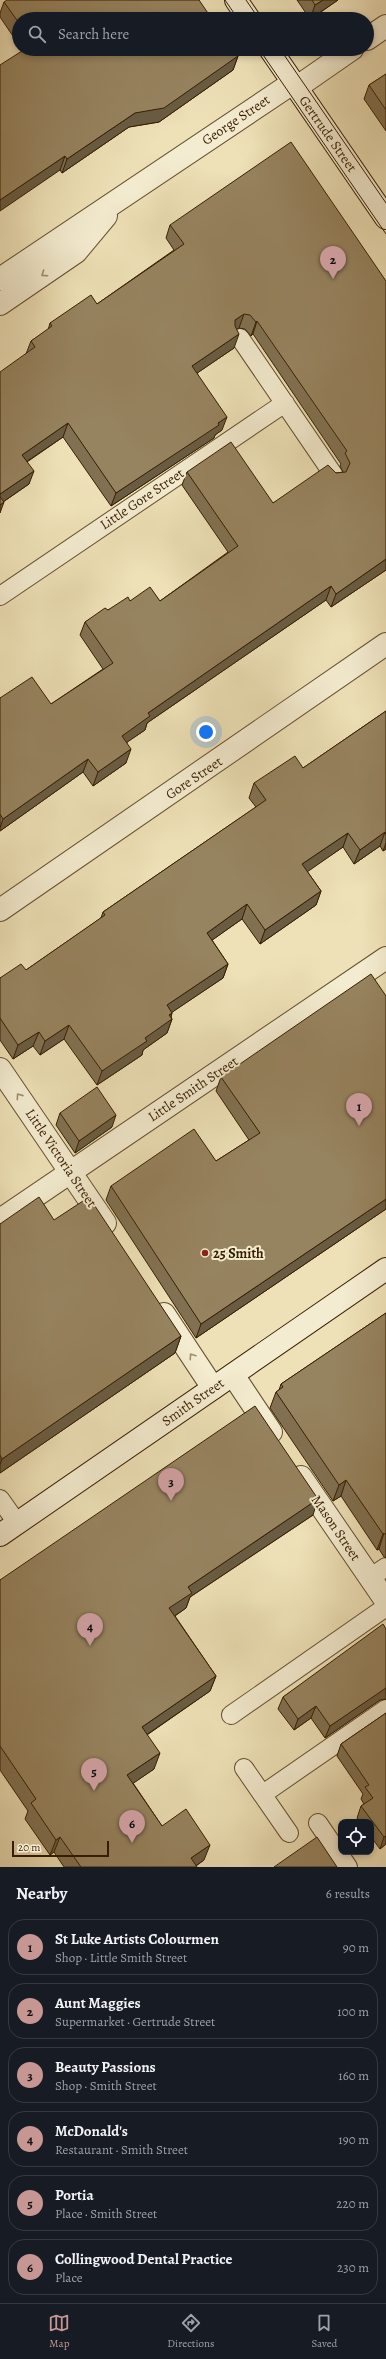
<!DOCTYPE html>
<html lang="en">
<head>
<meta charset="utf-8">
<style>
  body { margin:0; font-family:Alegreya,serif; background:#20242c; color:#f1f3f6 }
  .controls { position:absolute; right:12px; bottom:12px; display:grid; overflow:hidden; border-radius:8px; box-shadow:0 2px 6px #0003 }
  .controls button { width:36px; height:36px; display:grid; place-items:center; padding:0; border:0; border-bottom:1px solid #363941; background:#171b24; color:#f1f3f6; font:20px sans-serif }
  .scale { position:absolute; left:12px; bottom:10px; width:97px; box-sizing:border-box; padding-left:4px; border:2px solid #371e00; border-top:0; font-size:11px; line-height:14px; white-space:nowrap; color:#371e00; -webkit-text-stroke:3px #f4ecd0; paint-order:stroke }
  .you { position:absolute; left:206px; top:732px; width:14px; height:14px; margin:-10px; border:3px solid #fff; border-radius:50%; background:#1a73e8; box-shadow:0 0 0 6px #1a73e833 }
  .badge { display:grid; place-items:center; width:26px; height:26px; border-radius:50%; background:#c59692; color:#111; font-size:13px; font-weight:700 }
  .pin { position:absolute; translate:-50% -33px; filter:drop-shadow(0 1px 2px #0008) }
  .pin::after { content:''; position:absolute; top:21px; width:14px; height:12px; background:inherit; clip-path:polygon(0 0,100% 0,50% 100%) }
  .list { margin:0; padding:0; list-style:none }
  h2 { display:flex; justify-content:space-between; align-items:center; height:52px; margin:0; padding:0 16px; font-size:17px }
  h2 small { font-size:13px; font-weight:400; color:#9ea1a6 }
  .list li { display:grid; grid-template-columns:26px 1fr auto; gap:12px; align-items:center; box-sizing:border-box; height:56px; margin:0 8px 8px; padding:0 8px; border:1px solid #363941; border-radius:16px }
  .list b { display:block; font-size:15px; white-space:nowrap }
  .list p { margin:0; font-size:13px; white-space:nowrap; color:#9ea1a6 }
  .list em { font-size:13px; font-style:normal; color:#9ea1a6 }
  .icon { flex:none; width:22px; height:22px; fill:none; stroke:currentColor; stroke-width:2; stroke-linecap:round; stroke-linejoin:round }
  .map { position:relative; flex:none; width:386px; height:1867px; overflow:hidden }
  .search { position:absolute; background:#171b24; box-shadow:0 2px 6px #0003; left:12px; right:12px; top:12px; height:44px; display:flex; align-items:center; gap:10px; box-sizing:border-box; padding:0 14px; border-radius:22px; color:#9ea1a6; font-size:15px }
  .sheet { height:436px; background:#171b24 }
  nav { display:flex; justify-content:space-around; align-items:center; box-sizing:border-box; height:56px; border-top:1px solid #363941; background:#171b24; font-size:11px; color:#9ea1a6 }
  nav a { display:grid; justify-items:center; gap:2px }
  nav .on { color:#c59692 }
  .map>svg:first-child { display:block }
</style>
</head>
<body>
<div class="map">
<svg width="386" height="1867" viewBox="0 0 386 1867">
  <rect width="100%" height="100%" fill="#eee1b7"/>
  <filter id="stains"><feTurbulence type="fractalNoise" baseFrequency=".005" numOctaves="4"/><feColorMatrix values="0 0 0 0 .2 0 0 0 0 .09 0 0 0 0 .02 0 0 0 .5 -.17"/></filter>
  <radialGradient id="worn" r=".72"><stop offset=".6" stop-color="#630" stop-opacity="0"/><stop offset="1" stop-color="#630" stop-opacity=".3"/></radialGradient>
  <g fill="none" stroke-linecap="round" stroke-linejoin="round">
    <g stroke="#654f2e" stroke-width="20">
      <path id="lane" d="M240,338L335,477
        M0,596L285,403
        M0,1499L17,1523
        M370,1578L386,1567
        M231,1715L386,1607
        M244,1768L289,1833
        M263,1794L386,1709
        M318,1823L348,1867"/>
    </g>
    <g stroke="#654f2e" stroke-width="24">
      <path id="street" d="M367,39L386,26
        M0,279L285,88L303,83L352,49
        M0,304L76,252L106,216
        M0,910L386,644
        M0,1069L105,1223
        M0,1220L386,958
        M164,1314L213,1388
        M233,1375L271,1432
        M301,1477L386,1601"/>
    </g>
    <g stroke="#371e00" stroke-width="24">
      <path id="secondary" d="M236,0L249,19
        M270,49L386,218
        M0,1535L386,1269"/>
    </g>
    <use href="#lane" stroke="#f4ecd0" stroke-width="18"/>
    <use href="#street" stroke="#f4ecd0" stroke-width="22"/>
    <use href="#secondary" stroke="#f4ecd0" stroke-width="22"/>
    <path stroke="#371e00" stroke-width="1" d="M225,0L238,19
      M246,0L259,19
      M259,49L386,234
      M280,49L386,203"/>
  </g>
  <path fill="#817152" stroke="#371e00" d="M297,0H338L311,19H310Z
    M4,2L19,19V45L0,17V13Z
    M22,49H233L238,56L233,70L159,122L129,127L62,173L60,170Z
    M386,74V131L364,99L369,85Z
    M170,225L386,281V570L331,607L326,600L147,723L145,730L127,742L126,763L93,786L83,772L0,831V698L51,704L103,669L80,635L85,622L108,610L130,601H160L228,552L182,485L187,472L273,503L336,473L343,472L340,466L341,464L253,334L251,336L245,329L239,328L236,329L234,348L197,373L222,430L215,435L214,438L111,506L63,437L27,462L29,484L3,502L26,354L31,341L48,330L50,323L97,304L174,250L166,238Z
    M386,711V849L383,851L380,846L354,864L343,847L307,871L321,891L316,905L260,944L242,919L212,940L228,964L223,978L172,1012L171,1017L172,1019L167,1033L143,1050L142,1055L97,1085L64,1039L40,1055L33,1046L13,1059L0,1040V978L26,970L101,918L103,912L256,807L249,798L254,783L303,768Z
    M386,996V1209L196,1338L106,1200L111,1186L216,1161L249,1140L216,1091L221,1077Z
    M60,1113L112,1127L75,1153L56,1125Z
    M54,1220L181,1336L175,1353L0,1473V1224Z
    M386,1313V1558L384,1557L379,1549L377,1550L341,1496L333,1501L270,1408L276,1392L279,1390L281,1384Z
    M313,1515L190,1597L186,1608L175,1616L216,1676L210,1691L147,1735L154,1769L133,1783L162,1826L204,1860L196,1866L197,1867H64L54,1852L50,1855L25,1819L28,1811L0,1770V1580Z
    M386,1629V1699L380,1700L325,1738L311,1718L294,1730L278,1709L283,1697Z
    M386,1713V1844L380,1849L371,1837V1822H360L357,1818L361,1806L364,1804L361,1799L363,1794L337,1756L341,1744Z"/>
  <path fill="#695c42" stroke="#371e00" d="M323,0H338L310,19L315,5Z
    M238,56L233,70L159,122L129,127L62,173L67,159L135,113Z
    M65,156L60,170L0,211V200Z
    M244,314L239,328L230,334L235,320Z
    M257,321L253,334L251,336L256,322Z
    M239,334L234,348L187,380L192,366Z
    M227,417L222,430L215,435L214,438L111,506L116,493Z
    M68,423L63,437L17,468L22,455Z
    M34,471L29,484L0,504V494Z
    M4,502L0,513V505Z
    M386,559V570L331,607L336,594Z
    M331,586L326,600L147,723L145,730L117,749L122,736L148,713Z
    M131,749L126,763L93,786L98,772Z
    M88,759L83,772L0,831V828L3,819Z
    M385,832L380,846L354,864L360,850Z
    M348,833L343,847L297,879L302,864Z
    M386,843V849L383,851Z
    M321,891L316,905L260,944L265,930Z
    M247,904L242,919L201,948L207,933Z
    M228,964L223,978L162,1019L167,1005Z
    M172,1013L170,1021L172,1019L167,1033L143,1050L142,1055L97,1085L102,1071L145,1038Z
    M69,1025L64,1039L40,1055L45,1041Z
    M39,1032L33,1046L13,1059L18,1045Z
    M116,1115L112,1127L75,1153L79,1141Z
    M386,1199V1209L196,1338L201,1324Z
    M181,1336L175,1353L0,1473V1465L2,1459Z
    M346,1480L341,1496L333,1501L339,1485Z
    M318,1499L313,1515L190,1597L186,1608L164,1623L169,1608L188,1587Z
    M384,1533L379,1549L377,1550L383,1534Z
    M216,1676L210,1691L136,1742L142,1727Z
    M385,1688H386V1699L380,1700L325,1738L330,1726Z
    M316,1706L311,1718L294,1730L298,1719Z
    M160,1753L154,1769L122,1791L127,1775Z
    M386,1836V1844L380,1849L384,1837Z
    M60,1837L54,1852L50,1855L56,1840Z
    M210,1845L204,1860L194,1867L191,1858Z"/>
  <path fill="#96835f" stroke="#371e00" d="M7,0H199L212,19H19V23L4,2Z
    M312,0H323L315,5Z
    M25,49H233L238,56L164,108L135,113L67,159L65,156L0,200V65Z
    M386,74V110L369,85Z
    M291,142L386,281V559L336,594L331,586L148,713L150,716L122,736L131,749L98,772L88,759L3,819L0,814V698L32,677L51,704L113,663L85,622L105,608L108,610L128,597L130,601L150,587L160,601L238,546L187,472L231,442L273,503L328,465L336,473L346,472L350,463L345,453L347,451L257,321L256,322L250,315L244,314L235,320V326L239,334L192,366L227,417L218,423L219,425L116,493L68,423L22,455L34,471L0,494V372L35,347L31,341L52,326L50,323L91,295L97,304L184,244L170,225Z
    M0,497L4,502L0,505Z
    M386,711V834L385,832L360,850L348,833L302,864L321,891L265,930L247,904L207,933L228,964L167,1005L172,1013L169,1015L172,1019L145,1038L147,1041L102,1071L69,1025L45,1041L39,1032L18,1045L0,1018V978L21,964L26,970L105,915L103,912L266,800L254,783L295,756L303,768Z
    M371,974L386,996V1199L201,1324L111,1186L194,1129L216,1161L260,1133L221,1077Z
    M97,1087L116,1115L79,1141L60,1113Z
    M39,1197L54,1220L89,1197L181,1336L2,1459L0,1455V1224Z
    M386,1313V1535L384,1533L383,1534L346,1480L339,1485L276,1392L283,1387L281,1384Z
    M255,1406L318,1499L188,1587L192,1593L169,1608L216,1676L142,1727L160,1753L127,1775L162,1826L186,1809L210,1845L191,1858L197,1867H81L60,1837L56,1840L31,1803L36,1799L0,1746V1580Z
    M383,1624L386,1629V1688L330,1726L316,1706L298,1719L283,1697Z
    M386,1713V1836L384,1837L361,1806L373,1798L365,1787L369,1785L341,1744Z
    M317,1837L337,1867H274Z"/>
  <defs><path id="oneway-chevron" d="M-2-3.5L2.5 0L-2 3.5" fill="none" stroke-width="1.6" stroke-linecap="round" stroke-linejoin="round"/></defs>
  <g stroke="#9f8f72">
    <use href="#oneway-chevron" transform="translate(44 274) rotate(146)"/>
    <use href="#oneway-chevron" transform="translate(19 1096) rotate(-125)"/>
    <use href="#oneway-chevron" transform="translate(192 1356) rotate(-124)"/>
  </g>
  <circle fill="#8f2418" stroke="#f4ecd0" stroke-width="1.5" cx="205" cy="1253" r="4"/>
  <g text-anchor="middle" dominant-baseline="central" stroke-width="4" stroke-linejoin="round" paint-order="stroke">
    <g font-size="14" fill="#371e00" stroke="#f4ecd0">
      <text transform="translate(236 120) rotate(-34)">George Street</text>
      <text transform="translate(328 134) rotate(55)">Gertrude Street</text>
      <text transform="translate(142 499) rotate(-34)">Little Gore Street</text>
      <text transform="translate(194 778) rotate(-34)">Gore Street</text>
      <text transform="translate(193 1089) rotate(-34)">Little Smith Street</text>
      <text transform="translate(61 1158) rotate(56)">Little Victoria Street</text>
      <text transform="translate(193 1402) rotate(-35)">Smith Street</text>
      <text transform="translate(336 1528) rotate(56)">Mason Street</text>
    </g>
    <g font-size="14" font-weight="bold" fill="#371e00" stroke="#f4ecd0" text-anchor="start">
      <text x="213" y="1253">25 Smith</text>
    </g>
  </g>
  <rect width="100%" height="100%" filter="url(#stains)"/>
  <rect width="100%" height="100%" fill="url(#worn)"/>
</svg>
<div class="controls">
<button><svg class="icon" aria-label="locate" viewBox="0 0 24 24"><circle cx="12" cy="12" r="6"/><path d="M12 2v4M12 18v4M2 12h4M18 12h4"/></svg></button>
</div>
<div class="scale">20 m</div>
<div class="you"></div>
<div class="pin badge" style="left:359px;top:1126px">1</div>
<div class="pin badge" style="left:333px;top:279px">2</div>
<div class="pin badge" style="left:171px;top:1501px">3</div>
<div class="pin badge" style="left:90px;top:1646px">4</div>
<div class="pin badge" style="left:94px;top:1791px">5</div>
<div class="pin badge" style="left:132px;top:1843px">6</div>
<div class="search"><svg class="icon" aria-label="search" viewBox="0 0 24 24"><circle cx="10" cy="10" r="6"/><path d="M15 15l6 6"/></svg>Search here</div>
</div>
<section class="sheet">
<h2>Nearby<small>6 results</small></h2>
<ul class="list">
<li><span class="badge">1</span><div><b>St Luke Artists Colourmen</b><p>Shop · Little Smith Street</p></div><em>90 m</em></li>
<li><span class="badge">2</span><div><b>Aunt Maggies</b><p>Supermarket · Gertrude Street</p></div><em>100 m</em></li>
<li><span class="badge">3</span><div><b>Beauty Passions</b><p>Shop · Smith Street</p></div><em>160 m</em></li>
<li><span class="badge">4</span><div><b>McDonald's</b><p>Restaurant · Smith Street</p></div><em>190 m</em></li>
<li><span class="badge">5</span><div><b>Portia</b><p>Place · Smith Street</p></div><em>220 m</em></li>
<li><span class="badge">6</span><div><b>Collingwood Dental Practice</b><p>Place</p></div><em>230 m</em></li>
</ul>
</section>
<nav>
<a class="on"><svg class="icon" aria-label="map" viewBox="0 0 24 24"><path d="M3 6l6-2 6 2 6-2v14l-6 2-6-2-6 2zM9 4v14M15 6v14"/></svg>Map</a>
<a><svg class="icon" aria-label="directions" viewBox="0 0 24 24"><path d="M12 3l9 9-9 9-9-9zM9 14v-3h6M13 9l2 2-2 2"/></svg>Directions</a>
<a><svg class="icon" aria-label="saved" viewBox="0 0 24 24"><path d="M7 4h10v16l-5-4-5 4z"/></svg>Saved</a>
</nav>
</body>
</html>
